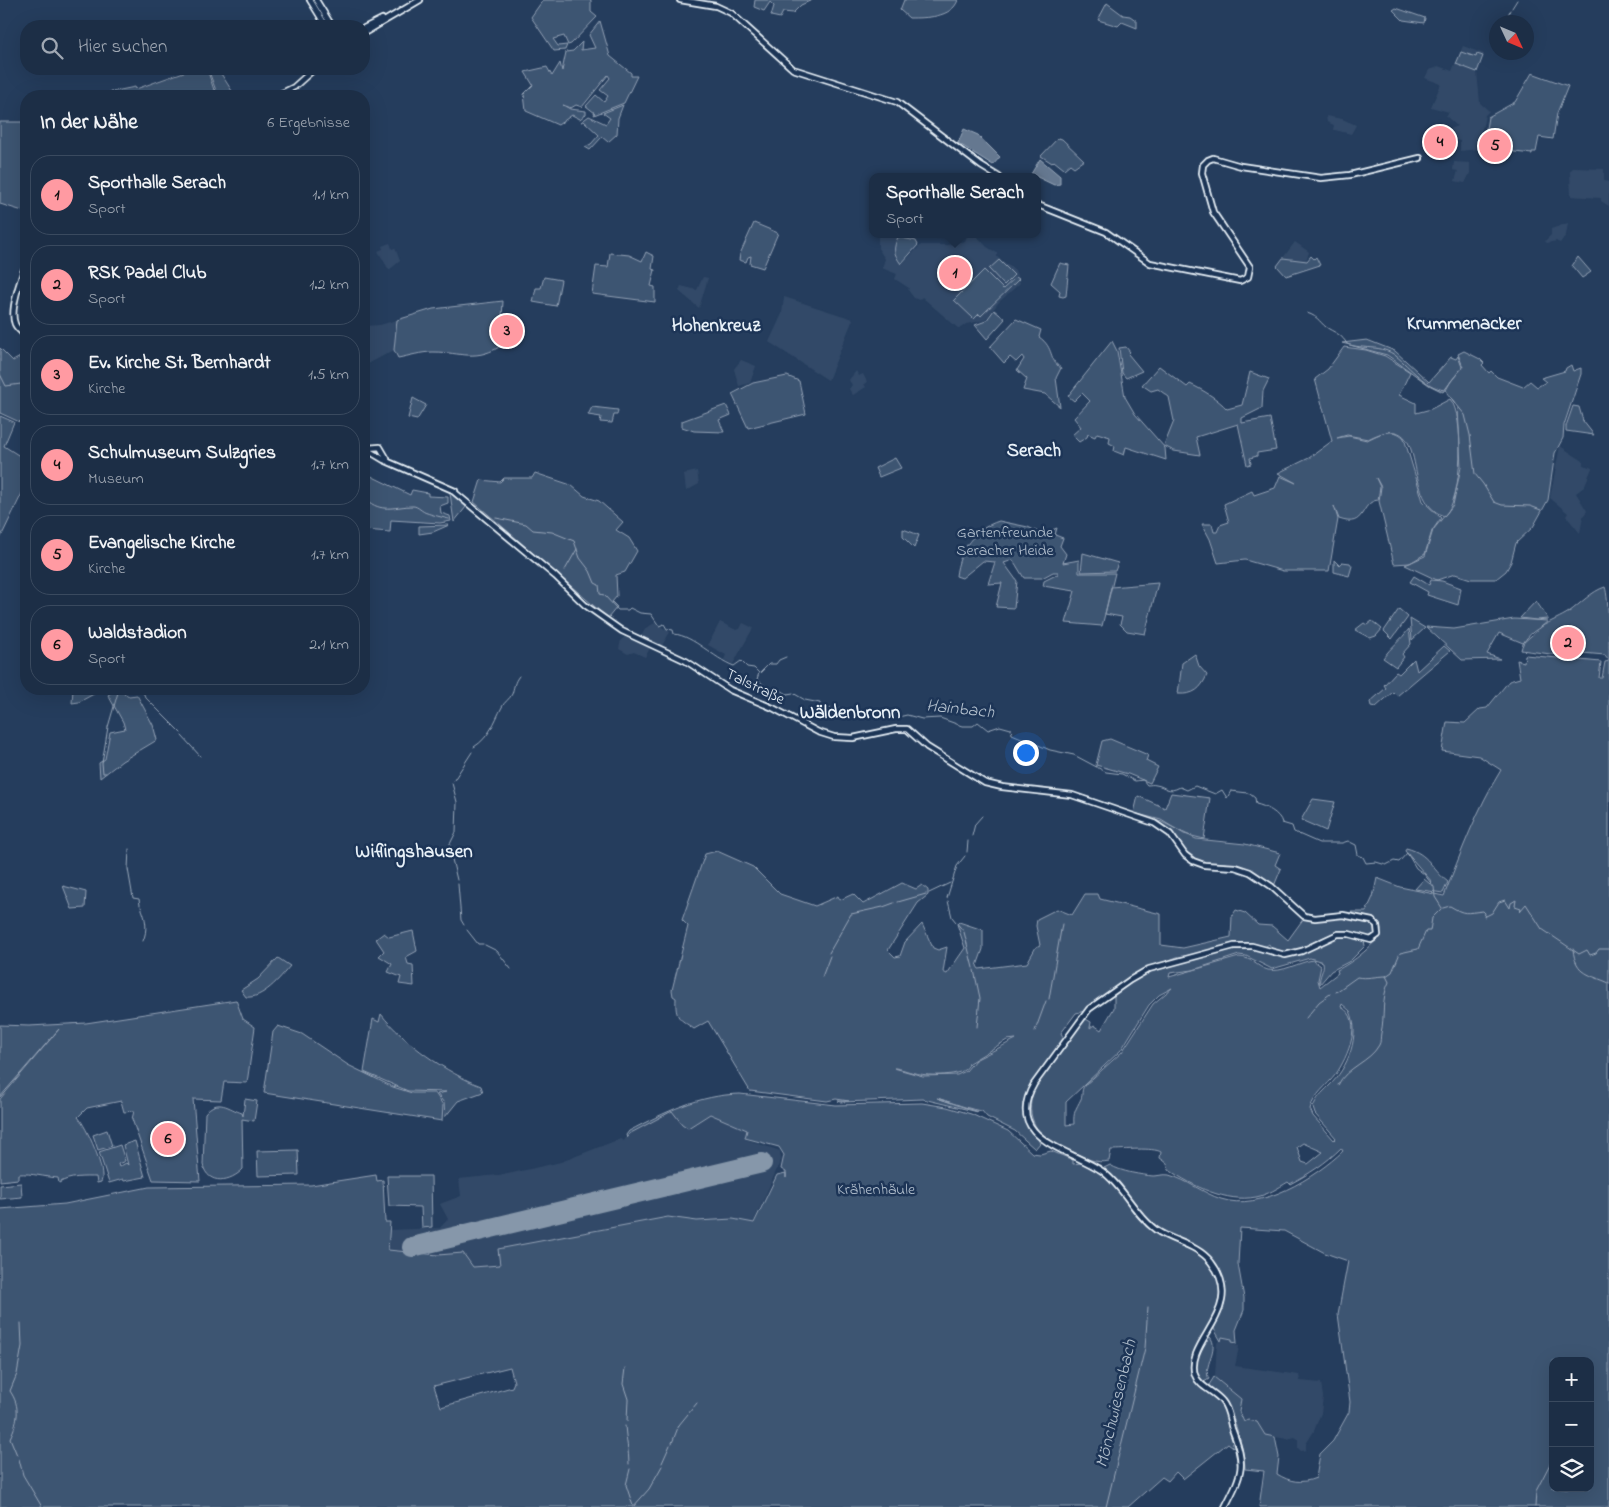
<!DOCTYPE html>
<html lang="de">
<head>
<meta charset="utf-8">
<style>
  body { margin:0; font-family:"Indie Flower",sans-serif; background:#25364d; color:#f1f3f6 }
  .controls { position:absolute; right:15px; bottom:15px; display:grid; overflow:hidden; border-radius:10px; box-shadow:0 5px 20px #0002 }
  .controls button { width:45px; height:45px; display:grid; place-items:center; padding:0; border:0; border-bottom:1px solid #3a4a5f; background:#1c2e46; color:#f1f3f6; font:25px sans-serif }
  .compass { position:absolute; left:1489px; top:15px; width:45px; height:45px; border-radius:50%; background:#1c2e46; box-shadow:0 5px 20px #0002; rotate:134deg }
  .you { position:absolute; left:1025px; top:752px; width:18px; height:18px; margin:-12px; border:4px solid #fff; border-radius:50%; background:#1a73e8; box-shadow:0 0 0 8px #1a73e833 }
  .badge { display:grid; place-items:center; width:32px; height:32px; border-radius:50%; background:#ff9aa2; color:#111; font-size:16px; font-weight:700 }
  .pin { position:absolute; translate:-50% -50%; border:2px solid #fff; box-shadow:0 1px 5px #0006 }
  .popup { position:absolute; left:869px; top:173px; width:172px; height:65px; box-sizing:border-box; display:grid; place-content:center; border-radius:10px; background:#1c2e46; filter:drop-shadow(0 1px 4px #0005); font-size:16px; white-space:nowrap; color:#a0a8b3 }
  .popup b { font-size:19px; color:#f1f3f6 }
  .popup::after { content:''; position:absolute; left:50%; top:100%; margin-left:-10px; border:10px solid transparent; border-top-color:#1c2e46 }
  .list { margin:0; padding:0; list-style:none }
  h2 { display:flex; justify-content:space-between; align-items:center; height:65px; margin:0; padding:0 20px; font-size:21px }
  h2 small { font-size:16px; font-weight:400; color:#a0a8b3 }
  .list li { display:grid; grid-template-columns:32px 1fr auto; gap:15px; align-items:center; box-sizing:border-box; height:80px; margin:0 10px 10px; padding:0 10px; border:1px solid #3a4a5f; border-radius:20px }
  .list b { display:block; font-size:19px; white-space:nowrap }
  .list p { margin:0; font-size:16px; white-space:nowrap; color:#a0a8b3 }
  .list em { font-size:16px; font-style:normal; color:#a0a8b3 }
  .icon { flex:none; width:28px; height:28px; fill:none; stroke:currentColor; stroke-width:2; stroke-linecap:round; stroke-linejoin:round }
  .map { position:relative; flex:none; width:1609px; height:1507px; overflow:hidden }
  .search { position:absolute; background:#1c2e46; box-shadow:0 5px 20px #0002; left:20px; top:20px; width:350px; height:55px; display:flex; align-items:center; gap:12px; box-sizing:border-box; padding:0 18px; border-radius:20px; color:#a0a8b3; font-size:19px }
  .panel { position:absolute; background:#1c2e46; box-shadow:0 5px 20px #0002; left:20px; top:90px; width:350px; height:605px; border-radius:20px }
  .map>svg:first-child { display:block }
</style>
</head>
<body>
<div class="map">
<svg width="1609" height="1507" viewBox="0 0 1609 1507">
  <rect width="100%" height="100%" fill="#253d5d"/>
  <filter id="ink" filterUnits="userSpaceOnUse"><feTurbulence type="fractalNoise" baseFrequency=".02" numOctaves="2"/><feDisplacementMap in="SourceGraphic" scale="10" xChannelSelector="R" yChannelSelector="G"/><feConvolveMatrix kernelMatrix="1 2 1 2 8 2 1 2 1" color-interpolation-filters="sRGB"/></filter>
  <g filter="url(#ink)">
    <path fill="#334a68" d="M1463,46L1484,54L1477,72L1480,103L1489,111L1485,115L1478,149L1460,151V141L1454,140L1453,143H1450V147H1447V155H1435L1434,152H1430L1429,149H1437V140L1434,135L1457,126L1446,116L1449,112L1431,107L1441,84L1425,78L1429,70L1436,68L1438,66L1452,71Z
      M1326,116L1342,119L1356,125L1351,134L1335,130H1333L1334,125L1327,122Z
      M1454,162L1470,163V173L1465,183L1455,181L1458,171L1453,170Z
      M1573,168L1604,169V181L1609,182V206L1601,201V198L1571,196L1570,171Z
      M1568,223L1566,235L1560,243L1556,241L1547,243L1545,241L1551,235V229Z
      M878,234L898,237L894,248L895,257L902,264L921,245H948L965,241L968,234H975L987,247L997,253V257L1015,270L1020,283L999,302L985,320L966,324L959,329L922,297L919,300L914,298L908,290L909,288L895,279L897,274L882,268L885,259L878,248Z
      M1295,242L1309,252L1306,261L1283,258Z
      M390,243L392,249L395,248L400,261L389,270L378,251L383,249L382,246Z
      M703,277L708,278L699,308L679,291L681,286L697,290Z
      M784,297L853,319L828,380L769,342L782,314Z
      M397,320L394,350L364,366V326L380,325Z
      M741,360L756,366L750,383L739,386L734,369Z
      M856,371L859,376L863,374L867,382L864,384L866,387L853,395L849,389L852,385L849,380Z
      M1560,446L1583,461V465L1592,468L1584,487L1576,493L1587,511L1583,516L1580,533L1566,516L1568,513L1550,498Z
      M697,471L699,484L686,491L684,474Z
      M720,622L736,630L740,629L743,623L753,628L733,664L724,660L726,655L708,645Z
      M655,623L670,632L661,647L640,638L646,628Z
      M625,637L650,648L645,657L634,652L628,654L619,649L621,640Z
      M672,1111L682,1124L710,1114L747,1130L745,1139L780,1151L781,1160L753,1223L733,1219L697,1221L668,1217L499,1249L500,1265L473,1267L462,1253L438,1255L387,1250L388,1230L440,1228L448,1219L440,1204L461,1196L459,1179L508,1174L561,1162L620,1139L624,1141L628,1134Z
      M1222,1337L1232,1339V1342L1239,1346L1235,1366L1299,1375L1300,1381L1321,1383L1323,1397L1321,1413L1314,1431L1306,1444V1450L1301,1451L1298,1448V1439L1295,1437L1287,1439L1265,1435L1241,1418V1399L1215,1377L1217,1343Z"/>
    <path fill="#3e5472" stroke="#93a2b5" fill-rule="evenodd" d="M543,0H591V12L597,17L571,44L568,45L564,36L553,39L558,46L567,45L565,50L554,51L531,17Z
      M755,0H812L801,5L793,13L783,12L780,18L771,16L774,6L770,2L764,11L754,7Z
      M904,0H958C952,18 925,18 909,18L900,10Z
      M1107,3L1123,15L1130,16L1137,21V28L1122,22L1118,26L1098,20Z
      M1396,8L1425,18L1424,23L1403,20L1393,10Z
      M600,21L610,56L631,73V76H637L624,103L594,115L595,113L586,106L596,95L604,102L608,96L600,90L610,78L608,75L582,107L576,105L571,108L563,105L570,109L586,111V114L580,119L572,115L558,125L526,111L524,94L533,85L525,72L547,67L552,76L560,63L562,71L566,52L573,51L582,42L581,50L595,48L589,35Z
      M1461,52L1476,57L1477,54L1483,56L1477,72L1456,64Z
      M192,69H207L216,96H91L135,87L136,89Z
      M208,69H218L232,91V94L218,96Z
      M1532,73L1568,86L1557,113L1553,139L1539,137L1536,152H1532V154L1506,151L1508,138L1485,135L1488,117L1515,102Z
      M623,105L618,118L617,134L608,142L602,137L590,150L585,147L591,144L599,135L584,121L581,122L589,116L606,124L610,118L603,113Z
      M0,122H26V212L0,204Z
      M1058,138L1062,139L1084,160L1074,167L1070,164L1064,169L1054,161L1052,163L1041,156Z
      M754,223L778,233L763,268L750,264L751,256L748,257L746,262L739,260L740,254Z
      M898,237L916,241L918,245L901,264C893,253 893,249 898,237Z
      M646,252L654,256L652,269L655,270L651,286L655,287V302L592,294L596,266L608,267L610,253L629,255L642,261Z
      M1311,256L1314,259L1316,257L1320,265L1286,276L1277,266L1283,258L1307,261Z
      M1578,257L1591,272L1582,278L1572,266Z
      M999,260L1014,275L1004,285L989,269Z
      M1060,263L1069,265L1066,296L1063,297L1059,296L1060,291L1051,283Z
      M984,270L1003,289L1016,277L1019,279L981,316L979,314L974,319L954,300Z
      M544,277L561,280L556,306L533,302L536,288H541Z
      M503,301L502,318L514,319L513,327H501V340L504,344C476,363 462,352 433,352C421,352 409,356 398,358L394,350L397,320L433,309Z
      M994,310L1005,319L987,339L975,325L986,321Z
      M1016,319L1041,330L1039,337C1055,348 1048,360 1061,368L1056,378L1060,407L1045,394L1023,390L1027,379L1017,370L1024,359L1022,356L1016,362L1010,357L1004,363L990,347Z
      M1367,340L1395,351L1429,382L1451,357L1456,359L1458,356L1462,367L1443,392L1429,385L1387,355L1342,343Z
      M1112,341L1117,351L1125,397L1135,414L1165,448L1166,460L1126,447L1124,455L1114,451L1115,446L1109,443L1110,437L1097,433L1095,437L1088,434L1087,437L1079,442L1072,435L1081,427L1074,418L1090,401L1082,393L1074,401L1068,396Z
      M1126,347L1130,352L1128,354L1142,371L1126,378L1122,373L1119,348Z
      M1344,347L1366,350L1385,356L1410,372L1399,395L1416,403V413L1431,409L1450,399C1465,415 1463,501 1444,516C1398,500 1434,405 1368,439L1347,435L1337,438L1349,436L1367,440C1380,434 1392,426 1404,438L1423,501L1441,518L1432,531L1425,554L1410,563L1394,564L1379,501L1381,487L1376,478L1380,487L1378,500C1359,502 1367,529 1339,519L1334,506L1338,519L1329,571H1283L1245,560L1218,563L1210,539L1202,524H1212L1214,532H1217L1220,525L1229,522L1224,504L1252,491L1254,495L1275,488L1280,476L1296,483L1278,473L1309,458L1332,441L1315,379L1328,369Z
      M0,348L13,361L22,356L26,362V425L0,413Z
      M1464,351L1480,359L1484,363L1482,365L1489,373L1491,371L1497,377L1523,387L1530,381L1537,387L1546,382L1541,378L1565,371L1566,368L1571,365L1573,371L1581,368V374L1564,425L1563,438L1555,453L1548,500L1533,527L1516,543L1511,562L1506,571L1496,579H1471L1455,574L1437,580L1405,565L1425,556L1433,530L1453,505L1461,467L1458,408L1446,390L1451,381L1463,367L1458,354Z
      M1159,366L1187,387L1190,384C1203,390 1218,399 1227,409L1242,405L1250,372L1269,379L1263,391L1262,408L1242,418V423L1270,418L1276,450L1257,453V456L1250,458L1251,464L1247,465L1238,424L1196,437L1200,455L1174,451L1164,446L1174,421L1169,397L1158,389L1151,391L1142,385Z
      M787,376L799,381L806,414L748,428L732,394L753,383Z
      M413,398L426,405L417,420L408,418Z
      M726,405L731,415L719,420L724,432L694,431L682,427V421Z
      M1573,406L1579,407L1583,421L1594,435L1566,431V426Z
      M592,407L618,410L617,415H614L612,423L600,422L601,417L588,415Z
      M0,416L14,422L4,446L26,460V469L21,476L26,479V485L0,539Z
      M895,458L901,468L879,477L875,468Z
      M535,473L571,485L584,496L599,501L623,522L616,530L629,538L637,551L625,572L616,575L617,596L612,602L617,607L608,618L474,502L481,480L500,482L504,478H532Z
      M369,475L410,495L412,490L428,493V496L448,497V503L440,506L441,513L450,516L451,521L440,523L391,520L390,532L364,530V485Z
      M450,493L466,507L454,522Z
      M999,521L1028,527L1042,534L1057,528L1055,535L1063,538L1060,546L1066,554L1063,563L1079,560V573H1115L1102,626L1066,623L1075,591L1043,586L1044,581L1058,574V572H1053L1042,578H1024L1013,560L1004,563L1017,581L1014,608L996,607L1002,583L988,584L995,562L983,561L962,578L956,576C959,550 974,529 999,521Z
      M449,525L433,532L419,534V526Z
      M903,529L919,535L914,548L903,537Z
      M1083,553L1118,563L1115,571L1081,572Z
      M1334,560L1339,565L1342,562L1350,563L1352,566L1349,576L1334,572Z
      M1414,576L1429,585L1431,580L1442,581L1461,588L1458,605L1427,595L1428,592L1410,582Z
      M1158,583L1145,634L1127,631L1120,624L1122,617L1105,614L1111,587Z
      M1605,587C1609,598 1609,644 1609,660L1605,655L1559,651L1558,655L1521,650C1525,629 1554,622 1569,612C1580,604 1592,591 1605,587Z
      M1536,601L1548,619L1536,620L1520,618Z
      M1399,609L1408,617L1392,639L1384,631Z
      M1410,619L1425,628L1412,640Z
      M1514,619L1548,621L1523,643L1499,633L1487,654L1500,659L1462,660L1426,627L1454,629Z
      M1372,621L1382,629L1376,636L1370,638L1355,630L1364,623L1367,625Z
      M1409,629L1411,644L1402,654L1404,657L1396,667L1383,658C1391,647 1401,640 1409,629Z
      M1444,646L1450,651L1397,696L1393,692L1376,707L1371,706L1370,702L1386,688L1384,685L1396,672L1399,674L1414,659L1417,671Z
      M1195,654L1199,666L1207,675C1201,689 1194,695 1178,694L1182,663Z
      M1525,655L1601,662L1599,678H1602L1605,662L1609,661V1507H1259L1264,1471L1245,1469C1245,1453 1233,1410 1223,1398C1220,1394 1215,1392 1210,1389L1209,1385L1214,1377L1241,1399L1239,1411L1244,1422L1248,1420L1257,1422L1265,1435L1275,1437L1279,1457L1277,1474C1290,1482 1301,1484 1316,1478L1320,1454L1333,1441L1349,1412L1350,1402L1338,1314L1348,1261L1325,1253L1284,1231L1240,1228L1238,1264L1244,1298V1310L1236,1330L1237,1343L1232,1342V1339L1222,1337L1221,1341L1214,1329L1222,1307L1223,1287L1208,1256L1153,1226L1104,1168L1110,1165C1121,1172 1142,1175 1153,1176C1158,1176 1164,1174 1169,1175C1187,1180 1203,1193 1221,1199C1260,1212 1316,1177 1343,1151L1341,1148C1326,1163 1309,1174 1290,1184L1288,1182C1278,1188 1267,1195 1256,1197C1226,1203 1193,1186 1169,1170L1167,1163L1160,1158L1161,1152C1153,1147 1124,1150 1111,1150L1109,1161C1096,1164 1085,1158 1073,1152C1068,1149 1065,1150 1059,1147C1034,1134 1024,1113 1035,1087L1084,1018L1091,1022L1090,1028L1094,1025L1101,1030L1114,1008V994L1128,984L1153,970L1225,949L1249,948L1284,957L1337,936H1348L1364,941L1365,946L1350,961L1331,971L1320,984C1318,976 1325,970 1323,962L1310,958L1272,969L1246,956L1239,955L1193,970L1170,973L1169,977L1239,957C1251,957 1257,967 1268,970C1282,973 1299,962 1313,960L1321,966L1318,980L1320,987L1338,973L1337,970C1350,964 1381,942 1381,928L1376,921L1350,914L1351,912H1366L1373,897L1377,878L1400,887L1444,896C1461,852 1477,809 1501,770L1479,756L1442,751L1447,722L1465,723L1480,709L1487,708L1509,681L1520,678L1517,660L1524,662ZM1172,988L1153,1004L1122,1052L1084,1086C1081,1091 1083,1094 1081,1099C1076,1109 1073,1112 1074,1124L1066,1125V1102L1121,1050L1149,1005L1159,995ZM1342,1004L1350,1011C1361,1035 1348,1068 1329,1086C1322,1093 1316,1098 1313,1108L1315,1114L1336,1138L1334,1140L1313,1116L1310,1109C1314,1094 1327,1086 1336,1074C1347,1058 1365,1019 1341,1007ZM1303,1143L1323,1152L1308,1164L1302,1162L1297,1147ZM1553,1361H1590V1488H1553Z
      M73,689H103L79,702L72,703Z
      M116,689L129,696L137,695L153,725L157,740L122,761L100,778L99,763L105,759L110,732L125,729L123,722L108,695Z
      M1110,739L1148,755L1146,761L1158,767L1150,783L1128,774L1096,765L1102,741Z
      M1171,793L1210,798L1204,839L1184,834L1161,820L1134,813L1138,796L1165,808Z
      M1313,799L1335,802L1326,831L1301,820Z
      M1147,818L1162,822L1196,839L1245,844L1280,853L1275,865L1281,869L1274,886L1243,867L1196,861L1188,856L1170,830Z
      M1406,848C1430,854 1430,868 1448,882L1443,893L1415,889L1424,879L1430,884L1432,882L1405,851Z
      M717,851L753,867L780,894L815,906L838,896L840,900L853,894L863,904L902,883L916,889L922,885L928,890V895L918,903L888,950L895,957L900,956L905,942L922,924L933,948L938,950L947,947L943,972L947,974L965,948L957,924L959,922L983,930V949L977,966L979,969L1027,963L1036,947L1040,945L1036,926L1037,919L1057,909L1072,915L1085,894H1098L1100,899L1161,914V945L1183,948L1231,937L1232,916L1236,910L1245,913L1258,925L1272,926L1288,940L1304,918L1313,920L1345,917L1370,923L1375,926L1376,932L1370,937C1358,937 1348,930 1336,933C1313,938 1298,957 1273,951L1269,944L1263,948L1237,944L1204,953L1177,957L1151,967L1085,1011L1076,1013L1061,1033L1064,1039C1045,1066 1015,1095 1031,1130C1033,1135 1038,1138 1040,1143L1035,1149L1015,1131L987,1117L982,1111C975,1111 947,1101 937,1098L978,1112L923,1099L841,1102L838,1101H849L836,1099L827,1101L750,1091L708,1021L694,1029C679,1018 675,1019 676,998L673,996L672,990L688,926L682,920L705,854ZM1016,1039L975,1060L966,1071L957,1075L923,1076L894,1068C901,1068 911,1073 920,1074C931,1076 968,1077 969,1063L1007,1040Z
      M63,886L86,892L85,908L72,909Z
      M413,931L417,951L406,957L408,964L413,965L414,986L399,984L401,977L388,972L392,964L379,956L384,951L376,939L384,933L389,937Z
      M278,958L290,966C280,978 263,999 246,997L241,990L258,979Z
      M236,1000L243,1019L255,1027L247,1083L224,1082L221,1100L193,1099L200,1181L153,1180L132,1119L134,1111L124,1112L121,1101L87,1108L78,1117C86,1126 107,1171 101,1182L97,1183L96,1177C84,1177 70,1176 59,1183L58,1178C43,1177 33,1173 18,1174V1179L0,1181V1099L59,1029L0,1097V1025L29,1026L86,1023Z
      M381,1014C403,1042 448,1074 481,1086L483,1092L458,1101L445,1117L444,1103L437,1094L446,1092L408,1091L364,1072L373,1019L379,1022Z
      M278,1026L302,1034L348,1065L393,1087L412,1093H435L443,1105L442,1121L264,1093L273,1032Z
      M740,1094L836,1105L922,1103L947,1107L971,1114L1008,1131L1032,1153L1040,1154L1051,1151L1073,1160V1164L1081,1163C1102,1172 1117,1186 1131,1204C1136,1210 1141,1219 1148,1225C1162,1235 1180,1241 1195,1250C1242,1281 1209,1328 1192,1366L1193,1375L1220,1401L1226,1412L1237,1450L1228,1443L1183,1479L1176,1472L1168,1481L1162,1477L1128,1507H0V1209L65,1204L149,1187L311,1185L376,1175L377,1181L383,1180L385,1222H390L388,1250L438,1255L463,1253L473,1267L500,1265L498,1249L668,1217L697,1221L733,1219L754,1223L777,1175L786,1173V1178V1172L781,1169L784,1155L779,1147L745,1138L747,1130L710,1114L688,1128L682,1124L672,1111L629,1134L627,1138L626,1135L629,1131C665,1112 699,1095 740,1094ZM510,1367L514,1382L512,1387L441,1407L434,1386Z
      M245,1099L257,1101L254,1121L242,1119L243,1169C231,1182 208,1186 203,1165L205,1113C218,1097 229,1109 242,1113L243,1116Z
      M107,1130L112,1146L98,1150L93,1135Z
      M135,1141L145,1177L124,1181L123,1179L109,1183L99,1152L120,1145L125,1161L118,1164L119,1167L126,1163L128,1165L123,1145Z
      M298,1150L299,1175L258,1176L257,1151Z
      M387,1176H431L432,1227L422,1228L421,1207L389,1206Z
      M21,1183L22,1197L0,1199V1185Z
      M1210,1337C1220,1348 1202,1367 1209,1379L1204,1382C1186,1373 1201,1347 1210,1337Z"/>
    <path fill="#657890" stroke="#99a8ba" d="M964,129L978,135L1000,157L993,165L958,143Z
      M1040,159L1060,176V184L1054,185L1031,174Z"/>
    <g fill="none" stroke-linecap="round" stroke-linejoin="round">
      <path stroke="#99a8ba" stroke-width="1" d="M1512,8L1517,0
        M1506,22L1510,10
        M1307,313C1320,317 1320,324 1329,329C1336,333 1342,335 1347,344C1363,350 1381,344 1396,356C1410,367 1425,387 1444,390
        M0,374L6,386L21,384L26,391
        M1447,393L1465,415L1470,435L1475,474L1483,484L1494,502L1502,505L1530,506L1541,510
        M364,503L369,502C384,513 396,506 413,506C418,506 422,512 427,513C429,514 445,518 449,519
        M496,518L526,524L533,530L552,532L574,541L580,558L590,571L595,583L599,585L600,594L604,595L618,610H628L630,608L640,613L651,614L659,626L664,624L667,629L673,630L674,634C694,636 713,658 734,666L741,661L747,667L754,668L759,673L757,679L770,690L779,689L787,694L793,693L805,700L820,703V708L840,709L848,714L861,710L867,712L873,709L894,718L907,715L922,719L940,718L962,726H973L978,722L988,730L1000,726L1011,729L1012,734L1050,750L1074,755L1106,772L1122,774L1135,781L1143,780L1147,785C1150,785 1153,784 1156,785C1165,786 1168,794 1180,787L1187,790L1195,786L1215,794L1222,790L1227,798L1231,791L1248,793
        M565,570L577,549
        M760,673L769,664H776L779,660L786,657
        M142,689L145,697L181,733
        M182,736L200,756
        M474,747C490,737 494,722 502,707C504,702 510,699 512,694C514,688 514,682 519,676
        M106,773H103L102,763L108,727L119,689
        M454,780L472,752
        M452,783L457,802L456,832L450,844L451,855L457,880
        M1250,794L1255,798L1256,804C1265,806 1280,813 1282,823L1292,826L1294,832L1319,843H1342L1348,841L1356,845L1358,855L1363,857L1366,863L1376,862L1386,865L1394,861L1399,862L1407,853L1416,868L1424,874L1434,887L1435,897L1442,908
        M972,836L975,824L982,816
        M129,849L128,869L133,898L139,899L140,905
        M967,852L968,841
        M458,884L461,920L464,925
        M929,893L950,883
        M947,898L957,866L965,856
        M948,901L952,917L964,932L973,968
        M898,902L926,894
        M141,907C146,918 148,930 143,941
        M1443,908L1450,906C1465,915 1465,913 1483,911L1485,913L1484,917L1492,913L1499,902L1505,900L1510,908L1511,903L1516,900L1515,906L1521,908L1520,911L1526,904L1542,929L1579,954L1587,950L1590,955L1596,953L1599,949H1609
        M467,930L478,944H483
        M485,945L497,951L511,969
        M1573,949C1575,975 1592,975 1609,983
        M829,953L851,914L883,907L894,903
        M974,970L980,998L977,1027
        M822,977L830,956
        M1336,992L1357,977C1367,979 1376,976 1386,976
        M1049,999L1062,924
        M1306,1018L1319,1002L1330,994
        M1035,1031L1046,1001
        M1338,1085C1346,1067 1370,1062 1379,1045C1381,1042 1380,1037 1381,1033C1385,1017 1381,997 1389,982L1386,976L1392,972L1400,953L1418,949L1426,931H1430L1432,918L1441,909
        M625,1368L623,1384L628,1399L627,1421
        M625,1426C626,1440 629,1451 629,1464
        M672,1443L679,1425L697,1403
        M17,1455L10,1438C18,1421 21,1407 10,1391L17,1374L22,1346L21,1323
        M19,1459L23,1475L42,1507
        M662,1463L670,1445
        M630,1469L626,1485L633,1506
        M633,1507L649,1489L662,1466
        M1106,1507L1145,1348L1148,1307
        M1535,1507L1536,1491L1553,1458"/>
      <path stroke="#8697aa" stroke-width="20" d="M412,1247L762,1163"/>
      <g stroke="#e8f1f8" stroke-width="8">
        <path id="major" d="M310,0L326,26
          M316,0L332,26
          M680,0L716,6L731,13L793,69L897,102L981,166L999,177
          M364,28L382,19
          M364,33L420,0
          M276,96L294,87L314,69
          M1038,205L1106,232L1150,263L1240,281L1248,277L1250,267L1213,212L1202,173L1203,165L1208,160L1213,158L1241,166L1321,178L1350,175L1420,158
          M26,265C21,278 9,310 15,324C17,329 23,333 26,336
          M364,448L384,460L455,491
          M367,448L380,447L387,459
          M453,491L555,576
          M554,575L585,605L622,631L686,661L730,690L773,708L818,732L834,737L853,738L896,729H907L927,747L985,783L1002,787L1072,795L1154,823L1170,834L1185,855L1193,861L1204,865L1235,867L1250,872L1271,886L1304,916L1315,918L1343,915L1372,921L1377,925L1378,935L1371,940L1349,934H1338L1302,951L1285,955L1252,946H1234L1149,969L1130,980L1089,1009L1034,1084C1002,1139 1072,1150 1102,1171C1124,1187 1134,1214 1156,1230C1173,1242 1197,1244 1211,1262C1248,1310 1184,1340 1195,1375C1199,1387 1214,1391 1222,1401C1229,1409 1229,1419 1232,1429C1246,1466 1243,1472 1225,1507"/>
      </g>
      <use href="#major" stroke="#1d3557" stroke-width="4.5"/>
    </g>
  </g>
  <g text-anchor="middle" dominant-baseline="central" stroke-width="5" stroke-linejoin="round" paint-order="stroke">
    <g font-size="16" fill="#b5c2d0" stroke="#1d3557">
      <text x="1005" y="533">Gartenfreunde<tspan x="1005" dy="18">Seracher Heide</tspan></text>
      <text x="876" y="1190">Krähenhäule</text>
    </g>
    <g font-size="16" fill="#e8f1f8" stroke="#1d3557">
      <text transform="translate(755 687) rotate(26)">Talstraße</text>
    </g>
    <g font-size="18" font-style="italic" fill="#b4c1ce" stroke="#1d3557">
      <text transform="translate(960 710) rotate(6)">Hainbach</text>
      <text transform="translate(1117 1404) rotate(-77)">Mönchwiesenbach</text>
    </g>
    <g font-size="19" font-weight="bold" fill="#e8f1f8" stroke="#1d3557">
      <text x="1464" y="324">Krummenacker</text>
      <text x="716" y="326">Hohenkreuz</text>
      <text x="1034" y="451">Serach</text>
      <text x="850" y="713">Wäldenbronn</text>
      <text x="414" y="852">Wiflingshausen</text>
    </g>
  </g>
</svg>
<div class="controls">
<button>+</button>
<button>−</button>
<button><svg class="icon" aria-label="layers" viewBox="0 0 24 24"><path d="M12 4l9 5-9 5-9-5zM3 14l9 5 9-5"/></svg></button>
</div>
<svg class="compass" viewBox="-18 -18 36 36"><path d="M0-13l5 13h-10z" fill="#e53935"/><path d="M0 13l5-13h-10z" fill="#a0a8b3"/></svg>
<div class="you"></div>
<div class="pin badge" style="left:955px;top:273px">1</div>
<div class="popup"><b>Sporthalle Serach</b>Sport</div>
<div class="pin badge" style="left:1568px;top:643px">2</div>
<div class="pin badge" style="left:507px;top:331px">3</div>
<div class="pin badge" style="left:1440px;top:142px">4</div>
<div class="pin badge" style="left:1495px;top:146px">5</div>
<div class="pin badge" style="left:168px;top:1139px">6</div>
<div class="search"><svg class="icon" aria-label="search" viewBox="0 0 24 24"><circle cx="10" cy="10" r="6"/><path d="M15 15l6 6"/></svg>Hier suchen</div>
<section class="panel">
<h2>In der Nähe<small>6 Ergebnisse</small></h2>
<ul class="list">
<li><span class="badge">1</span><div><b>Sporthalle Serach</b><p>Sport</p></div><em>1.1 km</em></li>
<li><span class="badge">2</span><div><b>RSK Padel Club</b><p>Sport</p></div><em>1.2 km</em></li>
<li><span class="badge">3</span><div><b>Ev. Kirche St. Bernhardt</b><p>Kirche</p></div><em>1.5 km</em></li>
<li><span class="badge">4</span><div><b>Schulmuseum Sulzgries</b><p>Museum</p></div><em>1.7 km</em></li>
<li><span class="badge">5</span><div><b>Evangelische Kirche</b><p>Kirche</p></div><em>1.7 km</em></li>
<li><span class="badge">6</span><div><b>Waldstadion</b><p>Sport</p></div><em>2.1 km</em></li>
</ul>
</section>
</div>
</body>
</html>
